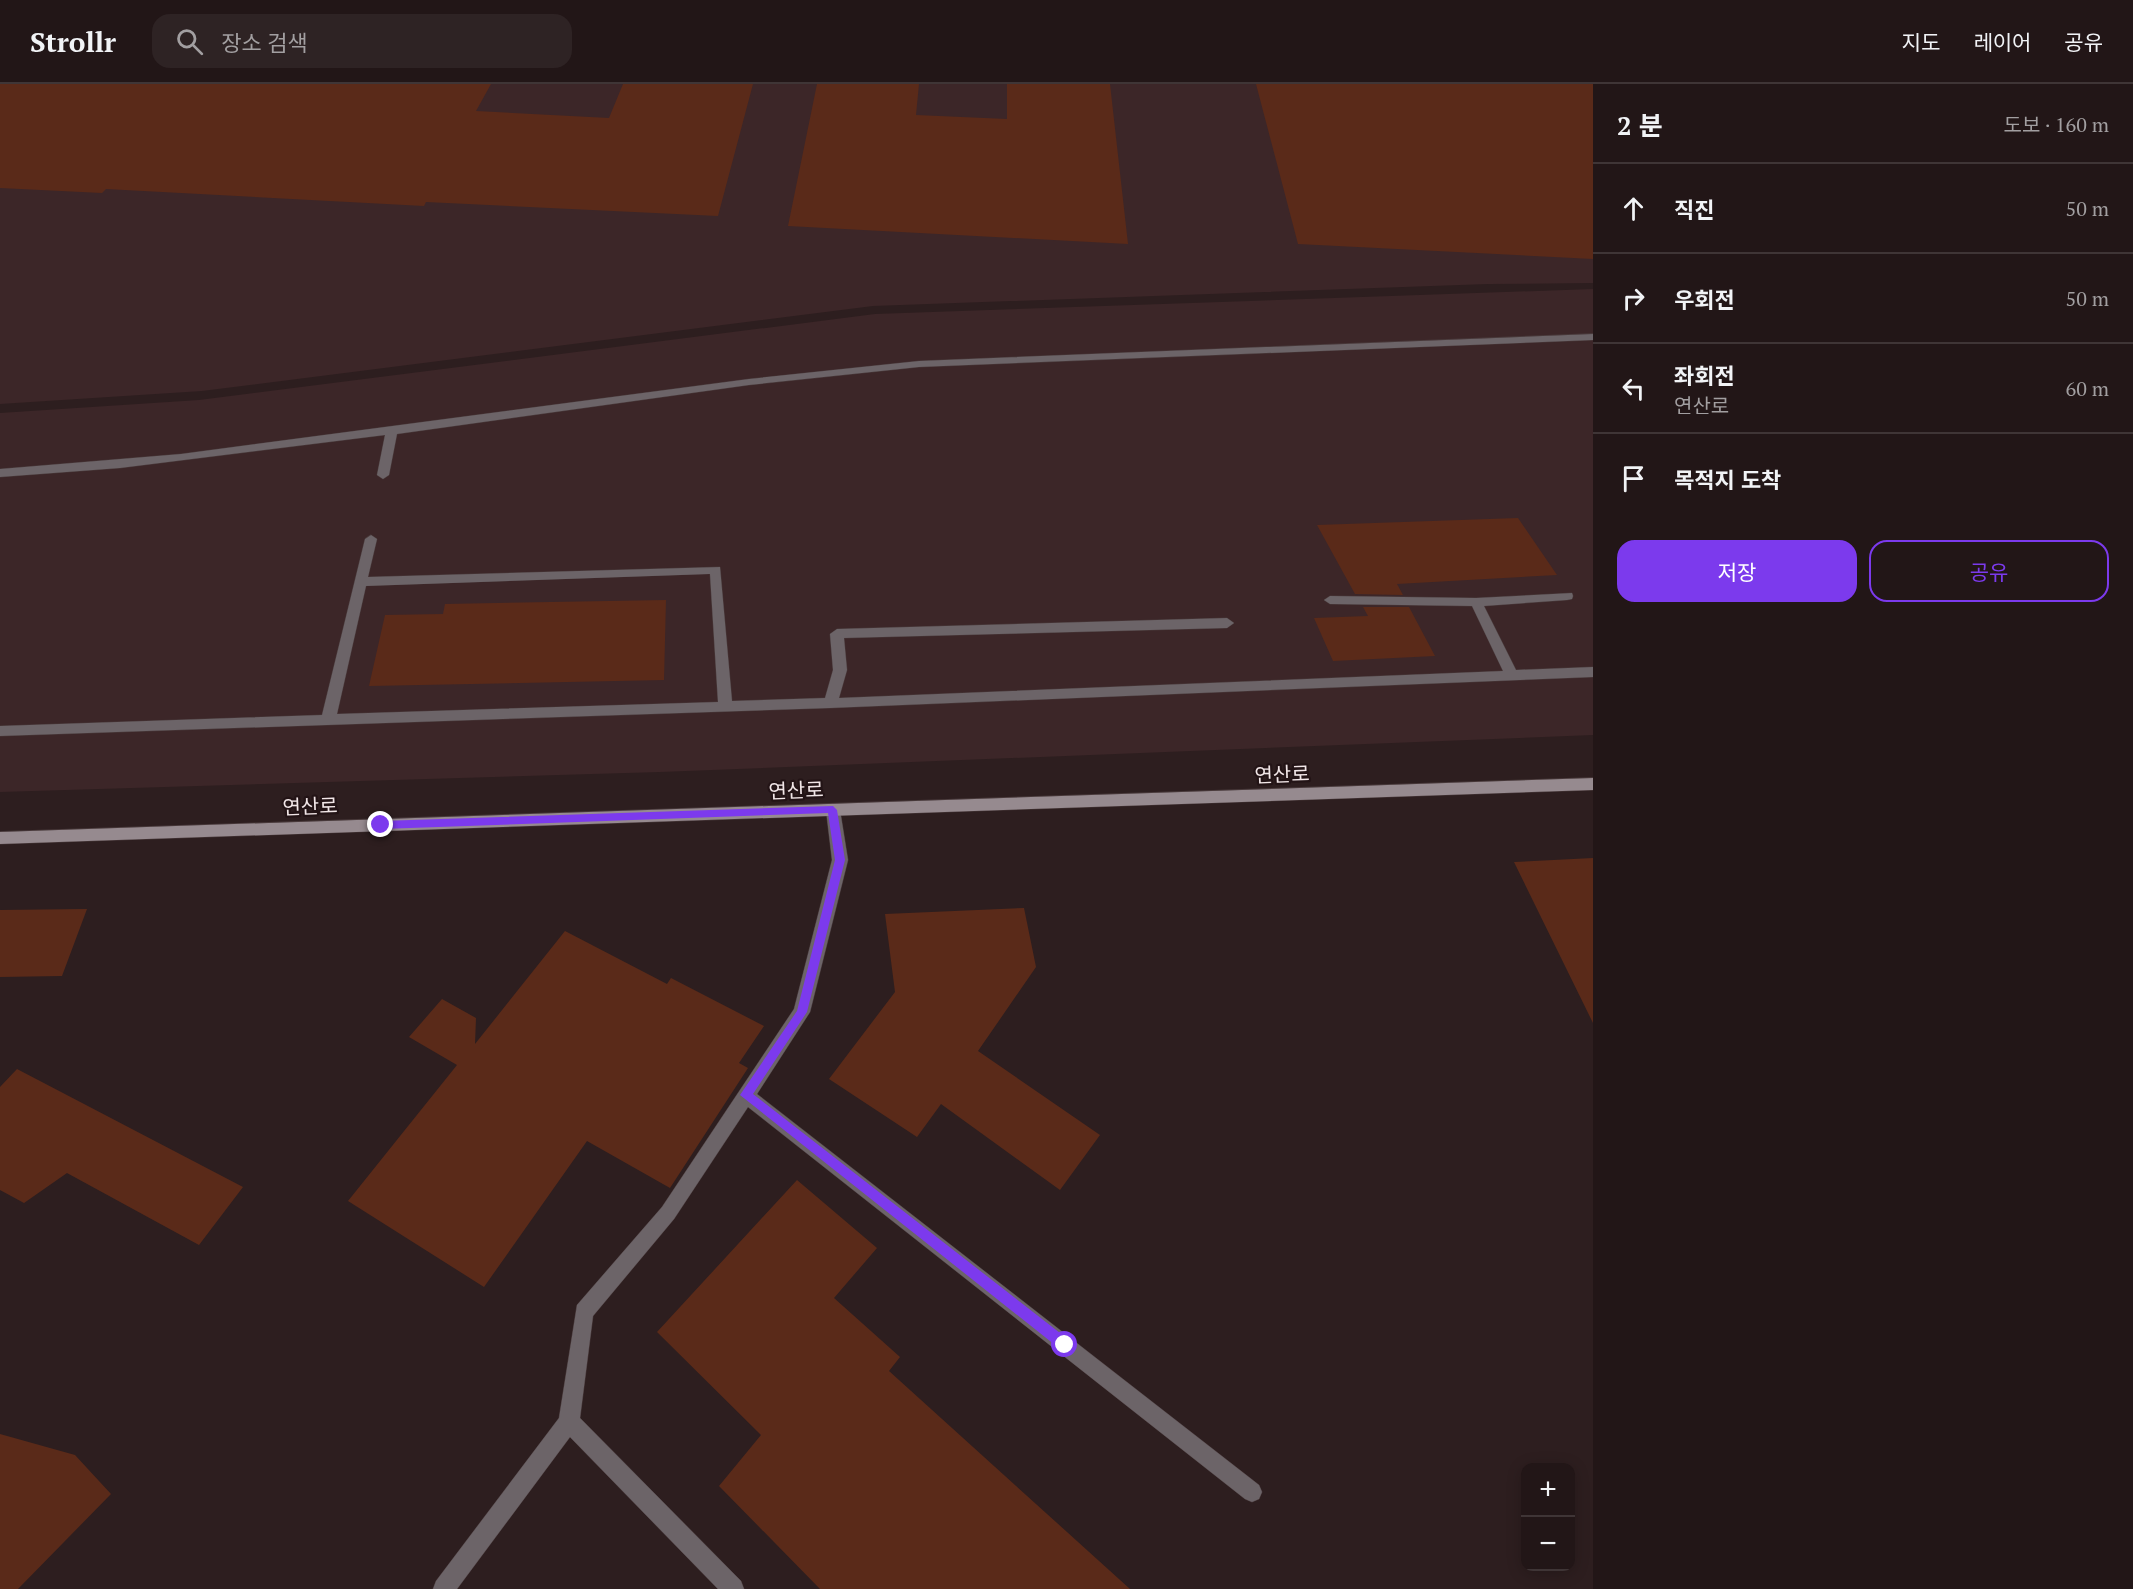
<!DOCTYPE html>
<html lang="ko">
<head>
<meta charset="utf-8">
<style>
  body { margin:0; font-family:"PT Serif","Noto Sans KR",serif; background:#2e2324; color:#f1f3f6 }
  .controls { position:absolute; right:18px; bottom:18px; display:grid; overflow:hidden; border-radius:12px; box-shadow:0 3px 15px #0003 }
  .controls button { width:54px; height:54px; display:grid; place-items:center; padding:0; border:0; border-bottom:2px solid #3f3536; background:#221617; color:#f1f3f6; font:30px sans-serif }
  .stop { position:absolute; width:18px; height:18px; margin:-14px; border:4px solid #7c3aed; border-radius:50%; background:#fff }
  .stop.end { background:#7c3aed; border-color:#fff; box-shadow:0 2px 6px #0008 }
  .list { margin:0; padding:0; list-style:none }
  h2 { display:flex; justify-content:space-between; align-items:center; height:78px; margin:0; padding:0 24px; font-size:26px }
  h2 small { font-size:20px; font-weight:400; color:#a29fa1 }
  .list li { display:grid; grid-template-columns:39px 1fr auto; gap:18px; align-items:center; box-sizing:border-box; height:90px; padding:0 24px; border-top:2px solid #3f3536 }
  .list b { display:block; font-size:22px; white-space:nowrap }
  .list p { margin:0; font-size:20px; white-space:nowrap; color:#a29fa1 }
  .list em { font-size:20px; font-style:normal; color:#a29fa1 }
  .actions { display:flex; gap:12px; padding:18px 24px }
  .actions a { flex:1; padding:14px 0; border:2px solid #7c3aed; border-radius:18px; text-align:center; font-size:21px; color:#7c3aed }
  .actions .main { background:#7c3aed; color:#fff }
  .icon { flex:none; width:33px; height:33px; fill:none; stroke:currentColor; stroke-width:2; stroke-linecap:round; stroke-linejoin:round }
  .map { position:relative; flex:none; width:1593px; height:1505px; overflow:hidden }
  header { display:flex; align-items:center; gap:36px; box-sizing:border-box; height:84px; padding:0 30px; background:#221617; border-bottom:2px solid #3f3536 }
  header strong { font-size:28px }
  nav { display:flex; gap:33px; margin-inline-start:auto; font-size:21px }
  .search { width:420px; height:54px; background:#2e2324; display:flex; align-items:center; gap:15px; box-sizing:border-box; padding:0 21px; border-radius:18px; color:#a29fa1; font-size:22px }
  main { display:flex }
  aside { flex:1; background:#221617 }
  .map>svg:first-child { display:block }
</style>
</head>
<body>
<header>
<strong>Strollr</strong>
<div class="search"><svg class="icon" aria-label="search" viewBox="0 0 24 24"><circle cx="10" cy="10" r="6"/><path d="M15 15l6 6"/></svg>장소 검색</div>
<nav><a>지도</a><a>레이어</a><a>공유</a></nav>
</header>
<main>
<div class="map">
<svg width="1593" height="1505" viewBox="0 0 1593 1505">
  <rect width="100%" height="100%" fill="#2d1e1f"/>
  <path fill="#3c2628" d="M0,0H1593V199L1488,200L873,222L202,307L0,320Z
    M1593,205V651L660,688L0,708V329L199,316L875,230Z"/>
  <path fill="#5a2a19" d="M0,0H491L476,27L609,34L623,0H753L718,132L426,118L424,122L106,105L102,109L0,104Z
    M817,0H919L916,31L1007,35V0H1110L1128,160L788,142Z
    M1256,0H1593V175L1298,160Z
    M1518,434L1557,491L1397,500L1403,511L1355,510L1317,441Z
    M666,516L664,596L369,602L385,531L443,530L445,520Z
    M1363,523H1409L1435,572L1333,577L1314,534L1368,532Z
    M1593,774V939L1514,778Z
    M1024,824L1036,883L978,967L1100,1051L1060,1106L941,1020L917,1053L829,995L895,908L885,830Z
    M87,825L62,892L0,893V826Z
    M565,847L667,900L671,894L764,942L739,979L748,984L670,1104L587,1057L484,1203L348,1117L457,981L409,953L442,915L476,934L475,960Z
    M17,985L243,1103L199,1161L67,1089L24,1119L0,1106V1003Z
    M797,1096L877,1164L834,1214L900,1273L889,1287L1130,1505H820L719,1402L761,1351L657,1248Z
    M0,1350L75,1371L111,1410L18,1505H0Z"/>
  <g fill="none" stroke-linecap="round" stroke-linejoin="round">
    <g stroke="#493a3b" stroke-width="1">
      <path id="lane" d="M1593,250V256L919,283L749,301L397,350L389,391L383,395L377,391L385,351L120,384L0,393V385L181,370L749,295L919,277Z
        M371,451L377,455L368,493L720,483L732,617L825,614L833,586L830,550L837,545L1227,534L1234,539L1227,544L844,554L847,586L839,614L1503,587L1472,522L1330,520L1324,516L1330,512L1476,514L1572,509L1573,512L1572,515L1567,516L1484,522L1516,586L1593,583V593L830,624L0,652V642L322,631L365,455ZM710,490L718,618L337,630L366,502Z
        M833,720L838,722L840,726L848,776L810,928L757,1010L1259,1401L1262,1408L1259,1415L1252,1418L1245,1415L748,1023L674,1135L593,1232L580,1334L741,1497L744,1505H718L570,1353L457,1505H433L436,1497L559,1334L577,1221L662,1123L794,925L832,776L826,726L828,722Z"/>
    </g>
    <g stroke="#493a3b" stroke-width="1">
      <path id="secondary" d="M1593,694V706L0,760V748Z"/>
    </g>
    <use href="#lane" fill="#6c6468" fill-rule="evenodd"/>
    <use href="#secondary" fill="#968a8f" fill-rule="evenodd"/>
  </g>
  <path fill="#7c3aed" d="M833,722L837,726L845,776L807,928L753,1010L1069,1256V1265H1060L740,1011L797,927L835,776L828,729L381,745L376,741L381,737Z"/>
  <g text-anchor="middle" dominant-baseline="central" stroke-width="4.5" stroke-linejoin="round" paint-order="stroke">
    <g font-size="20" fill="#f2e7e8" stroke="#231416">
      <text transform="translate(1282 690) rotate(-2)">연산로</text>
      <text transform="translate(796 706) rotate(-2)">연산로</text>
      <text transform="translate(310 722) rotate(-2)">연산로</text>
    </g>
  </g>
</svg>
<div class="controls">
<button>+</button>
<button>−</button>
</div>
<div class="stop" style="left:1065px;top:1261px"></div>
<div class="stop end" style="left:381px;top:741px"></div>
</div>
<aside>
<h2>2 분<small>도보 · 160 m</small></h2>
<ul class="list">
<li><svg class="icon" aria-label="ahead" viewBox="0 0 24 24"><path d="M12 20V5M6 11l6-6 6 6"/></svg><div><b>직진</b></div><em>50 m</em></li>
<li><svg class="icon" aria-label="right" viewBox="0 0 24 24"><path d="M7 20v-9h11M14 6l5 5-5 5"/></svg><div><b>우회전</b></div><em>50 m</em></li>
<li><svg class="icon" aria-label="left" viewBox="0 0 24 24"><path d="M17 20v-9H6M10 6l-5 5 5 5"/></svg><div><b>좌회전</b><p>연산로</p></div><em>60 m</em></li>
<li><svg class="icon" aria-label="arrive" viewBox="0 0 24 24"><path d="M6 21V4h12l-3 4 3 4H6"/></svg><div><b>목적지 도착</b></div></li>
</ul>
<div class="actions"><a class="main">저장</a><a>공유</a></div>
</aside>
</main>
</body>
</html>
